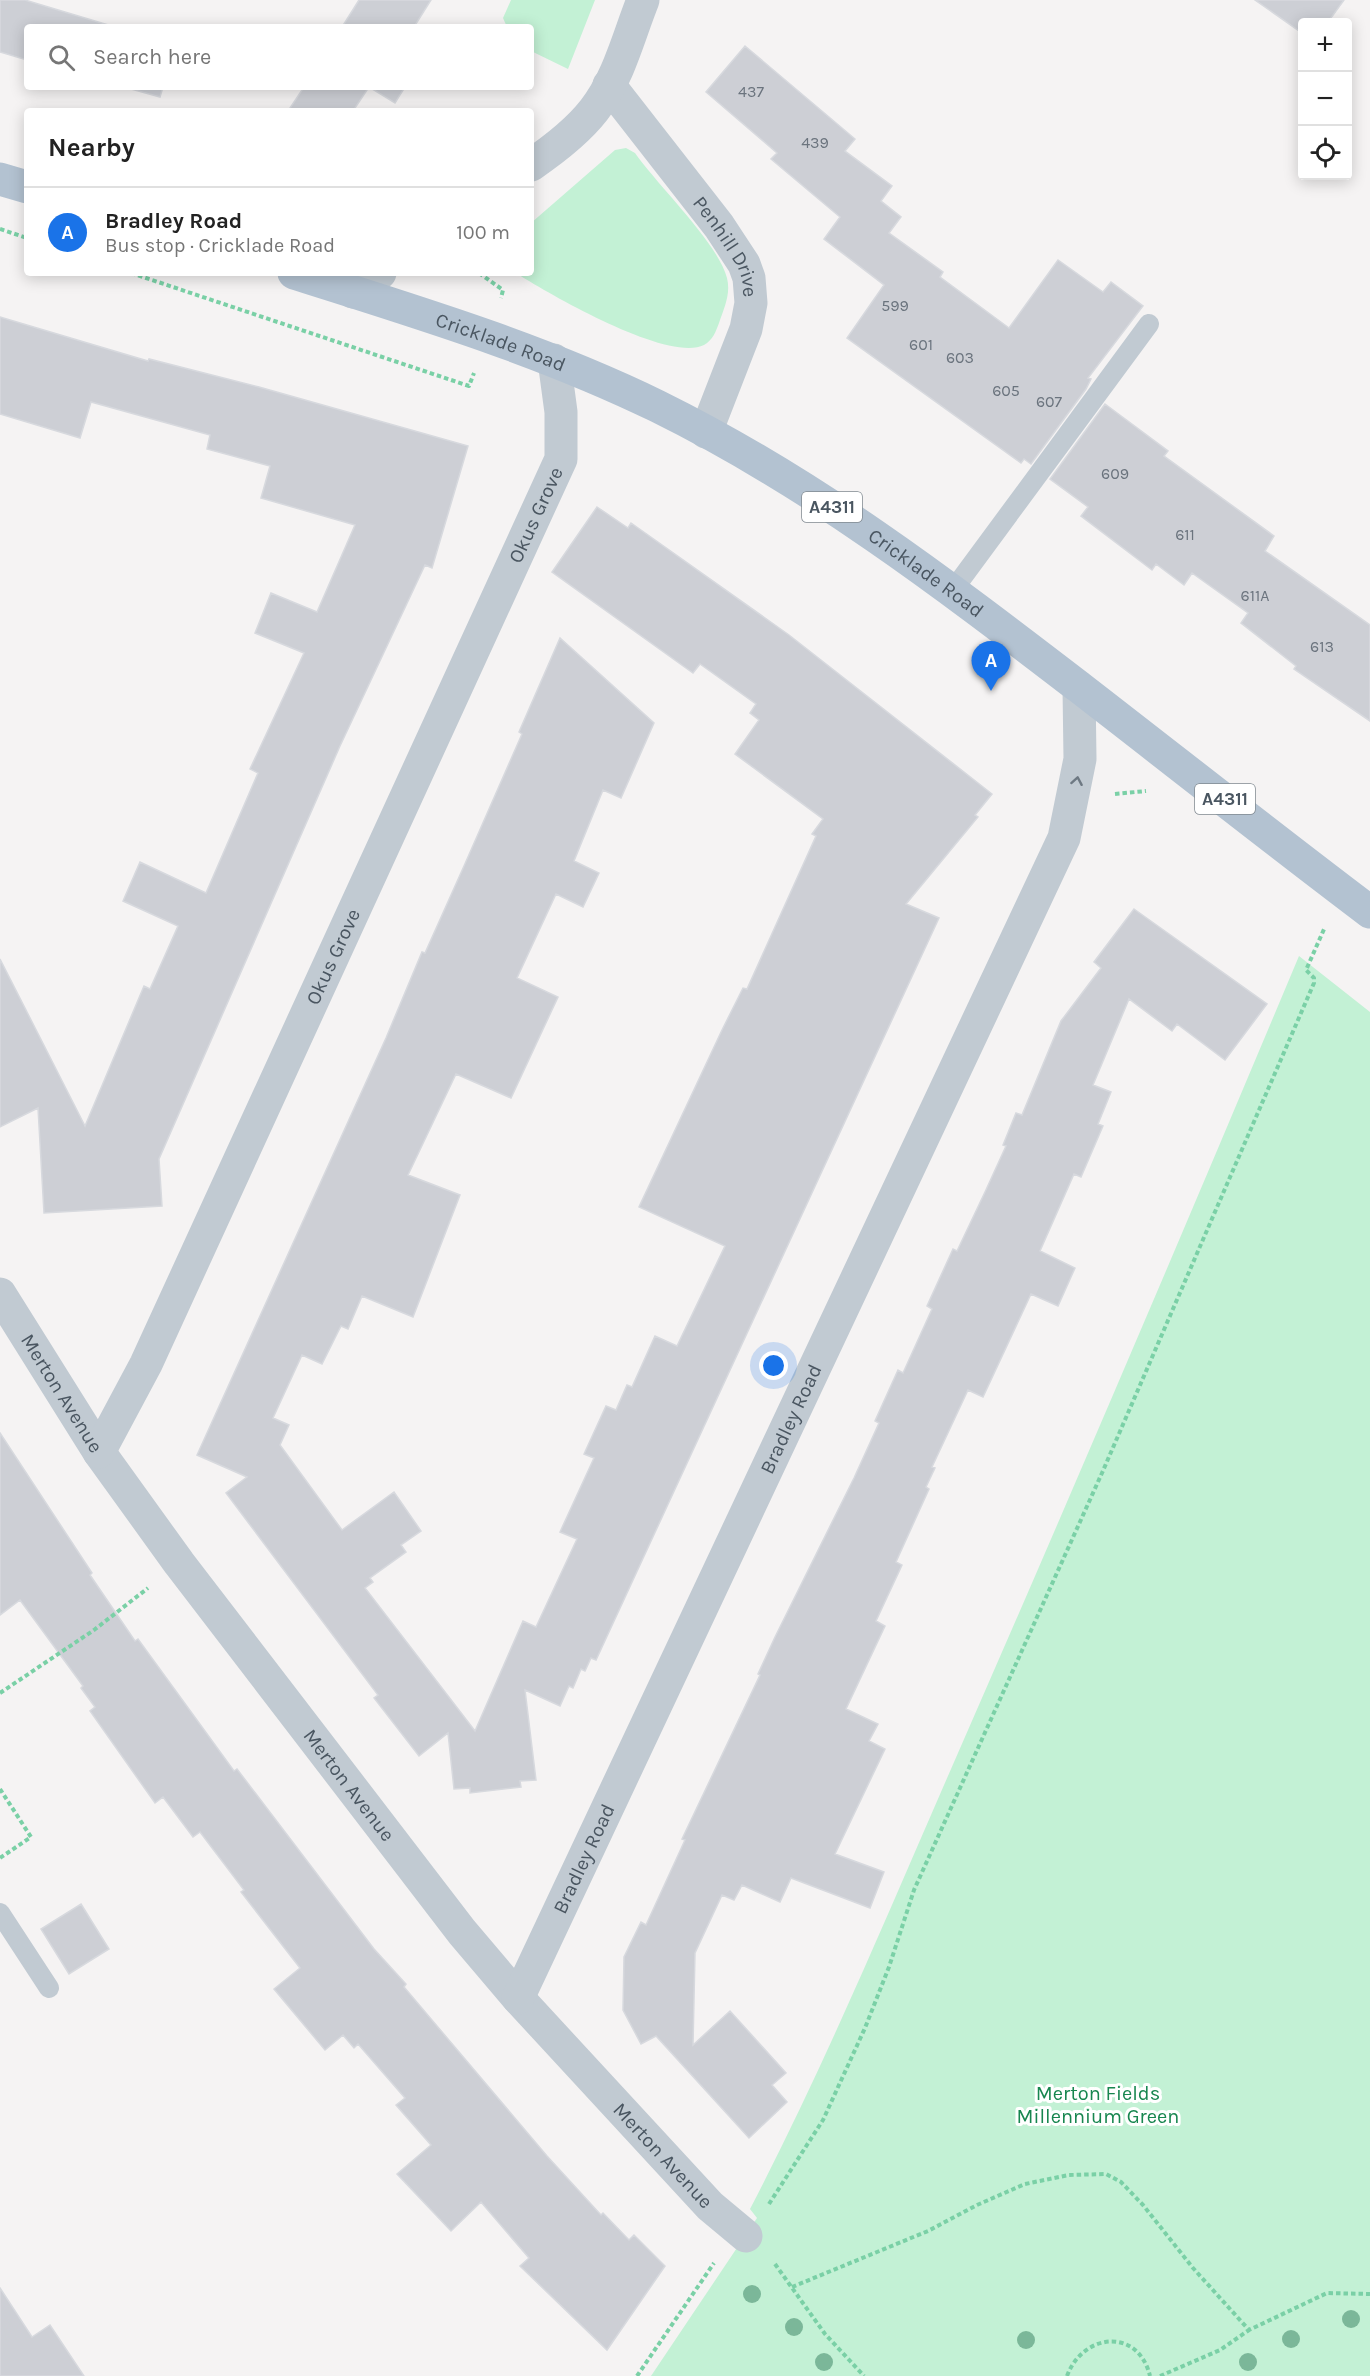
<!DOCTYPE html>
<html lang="en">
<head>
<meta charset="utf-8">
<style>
  body { margin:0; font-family:Karla,sans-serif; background:#f6f6f6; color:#222 }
  .controls { position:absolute; right:18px; top:18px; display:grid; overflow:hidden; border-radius:6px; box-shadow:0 3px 15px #0003 }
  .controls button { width:54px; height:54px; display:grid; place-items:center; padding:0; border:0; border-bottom:2px solid #e0e0e0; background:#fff; color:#222; font:30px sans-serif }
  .you { position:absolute; left:774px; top:1366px; width:21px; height:21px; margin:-15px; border:4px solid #fff; border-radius:50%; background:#1a73e8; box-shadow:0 0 0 9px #1a73e833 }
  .badge { display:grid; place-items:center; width:39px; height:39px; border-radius:50%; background:#1a73e8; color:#fff; font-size:20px; font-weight:700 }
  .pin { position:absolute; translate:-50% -50px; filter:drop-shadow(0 2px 3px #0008) }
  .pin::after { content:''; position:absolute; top:32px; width:21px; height:18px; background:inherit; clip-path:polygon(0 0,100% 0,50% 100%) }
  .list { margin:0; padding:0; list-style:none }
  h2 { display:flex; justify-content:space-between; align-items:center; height:78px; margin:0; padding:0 24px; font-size:26px }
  h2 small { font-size:20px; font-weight:400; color:#767676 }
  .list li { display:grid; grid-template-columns:39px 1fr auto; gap:18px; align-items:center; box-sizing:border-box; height:90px; padding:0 24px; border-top:2px solid #e0e0e0 }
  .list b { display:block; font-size:22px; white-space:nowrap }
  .list p { margin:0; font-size:20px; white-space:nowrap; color:#767676 }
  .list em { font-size:20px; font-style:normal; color:#767676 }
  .icon { flex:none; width:33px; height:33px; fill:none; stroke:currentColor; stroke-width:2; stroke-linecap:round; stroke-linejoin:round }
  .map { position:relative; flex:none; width:1370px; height:2376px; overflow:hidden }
  .search { position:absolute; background:#fff; box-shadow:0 3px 15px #0003; left:24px; top:24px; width:510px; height:66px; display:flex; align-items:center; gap:15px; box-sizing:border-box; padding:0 21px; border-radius:6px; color:#767676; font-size:22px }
  .panel { position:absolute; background:#fff; box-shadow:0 3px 15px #0003; left:24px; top:108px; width:510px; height:168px; border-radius:6px }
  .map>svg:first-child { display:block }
</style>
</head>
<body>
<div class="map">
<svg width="1370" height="2376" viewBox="0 0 1370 2376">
  <rect width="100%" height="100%" fill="#f5f3f3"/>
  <path fill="#c3f1d5" d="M511,0H595L568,69L531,51V27H507L503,18Z
    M626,148L635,153C658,186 718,243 727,278C731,294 724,308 719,323C716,331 713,340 704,345C668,363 549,294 516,273H531V223L615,150Z
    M1299,956L1370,1012V2376H651L757,2218L750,2209C827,2061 891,1906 958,1753C1074,1488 1187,1223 1299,956Z"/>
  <path fill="#cdcfd5" stroke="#d7d9de" stroke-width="1.5" d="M0,0H25L115,27H27V60L0,52Z
    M359,0H431L414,27H342Z
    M1255,0H1344L1328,22H1302V33Z
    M745,46L855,139L845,151L892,186L881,201L901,217L889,233L943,272L940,277L1009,328L1058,260L1103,292L1111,282L1143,306L1088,378L1091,379L1086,389L1031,464L1024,459L1021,463L847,338L884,285L824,239L840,217L771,159L777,153L706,92Z
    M124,87H163L160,97Z
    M304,87H369L353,111H288Z
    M369,87H405L395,103Z
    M0,317L148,361L149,359L259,387L468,446L432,568L425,565L340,746L159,1159L162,1206L44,1213L38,1108L0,1127V959L85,1126L144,986L150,989L178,926L123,901L140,862L206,893L258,773L250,769L304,653L255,633L271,593L317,612L355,525L261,498L270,466L207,449L210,435L91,402L80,438L0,414Z
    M1105,404L1168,451L1164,456L1274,536L1265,551L1370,625V721L1294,669L1296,666L1241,623L1248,613L1192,573L1184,585L1156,564L1152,570L1081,516L1088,507L1050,479Z
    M597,507L628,528L631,523L789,635L992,794L975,815L978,817L906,904L939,918L596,1660L591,1658L585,1671L581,1669L573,1688L569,1686L560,1706L525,1690L536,1780L520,1781L521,1787L470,1793V1788L454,1789L448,1733L419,1756L374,1698L378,1695L226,1493L247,1477L197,1455L386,1038L422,952L425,953L464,866L522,734L519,732L560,638L654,723L621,798L603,790L574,861L599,873L583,907L556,894L517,978L558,997L511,1098L456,1074L408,1175L460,1195L413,1317L362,1296L348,1329L341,1326L322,1364L302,1355L273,1418L289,1425L280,1445L342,1530L394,1492L421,1531L401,1545L406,1552L370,1578L373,1582L365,1588L475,1731L523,1621L536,1627L577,1539L560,1532L594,1458L584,1454L606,1406L616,1410L627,1385L632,1387L655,1336L677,1346L725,1246L639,1207L722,1030L743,988L747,989L816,836L812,834L823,819L735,754L759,720L750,713L756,704L700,664L693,673L552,572Z
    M1134,909L1267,1004L1225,1060L1177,1024L1172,1031L1129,999L1093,1085L1111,1092L1098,1124L1103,1126L1081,1177L1074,1174L1040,1251L1075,1268L1058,1306L1031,1294L983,1397L968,1390L932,1467L935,1468L926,1487L929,1489L896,1562L902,1565L876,1621L885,1626L846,1709L878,1724L869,1741L885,1749L835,1854L884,1872L870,1908L791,1878L780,1902L742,1885L734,1900L722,1895L695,1953L693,2045L730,2011L786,2073L772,2085L787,2102L749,2138L656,2036L641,2044L623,2010L624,1957L641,1922L646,1925L685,1840L682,1839L760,1675L758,1674L775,1637L854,1478L879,1423L875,1421L898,1370L903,1373L932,1309L927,1306L953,1249L957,1251L985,1192L1006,1146L1003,1145L1016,1113L1022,1115L1061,1021L1101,968L1094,962Z
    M0,1433L92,1573L90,1575L135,1641L138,1639L234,1771L237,1769L374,1949L406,1984L404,1987L547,2156L601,2215L603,2213L629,2240L634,2235L665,2266L607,2350L520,2266L529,2258L481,2202L451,2231L397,2174L431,2145L396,2105L405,2098L358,2044L354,2048L343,2035L325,2050L274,1989L300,1968L241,1892L244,1890L200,1832L193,1837L163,1797L155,1803L90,1711L95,1707L81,1688L83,1686L20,1600L0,1615Z
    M81,1904L109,1949L69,1974L41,1929Z
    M0,2288L32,2337L50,2325L84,2376H0Z"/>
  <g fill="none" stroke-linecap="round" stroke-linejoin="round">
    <path stroke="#7ad0a6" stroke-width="4" stroke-dasharray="4.5 3" stroke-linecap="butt" d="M0,229L27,238
      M131,273L469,386L474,373
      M479,273L503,290L501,298
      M1115,794L1146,791
      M0,1693L94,1630L148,1588
      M0,1789L31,1837L0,1858
      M769,2204L823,2120L865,2028L889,1967L914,1890L1102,1473L1314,983V978L1306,970L1325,927
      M775,2264L825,2334L864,2376
      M792,2287L928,2231L977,2205L1025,2184L1069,2175L1106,2174L1121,2182L1143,2205L1193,2268L1249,2330L1327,2293L1370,2294
      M637,2376L714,2263
      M1067,2376C1083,2333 1138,2327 1150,2376
      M1160,2376L1220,2350L1249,2330"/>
    <path stroke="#c1cad2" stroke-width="20" d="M953,590L1149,324
      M0,1913L49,1988"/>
    <g stroke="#c1cad2" stroke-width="33">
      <path id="s1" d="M609,85L719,226L744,264L749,278L751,303L746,329L706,432"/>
      <path d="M531,165C553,150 577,132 594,110C618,80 629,35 643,0"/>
      <path d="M353,292L380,273"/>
      <path id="s2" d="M0,1294L99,1452L179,1563L462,1932L518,1998L710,2206L746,2236"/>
      <path id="s3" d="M99,1452L146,1364L561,459V412L554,360"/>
      <path id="s4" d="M518,1998L1064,838L1080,759L1079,688"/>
    </g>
    <g stroke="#b3c2d1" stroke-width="33">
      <path d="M0,179L27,187"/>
      <path id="s5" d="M294,273C417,312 540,349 657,406C813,483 942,582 1079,687C1176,762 1272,838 1370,912"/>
    </g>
  </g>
  <g fill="#7bb799">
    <circle cx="752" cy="2294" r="9"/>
    <circle cx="1351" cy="2319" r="9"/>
    <circle cx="794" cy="2327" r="9"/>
    <circle cx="1291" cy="2339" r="9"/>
    <circle cx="1026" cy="2340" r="9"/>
    <circle cx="824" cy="2362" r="9"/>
    <circle cx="1248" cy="2362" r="9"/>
  </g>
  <defs><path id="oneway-chevron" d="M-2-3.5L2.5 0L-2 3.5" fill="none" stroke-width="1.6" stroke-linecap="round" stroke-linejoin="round" transform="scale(1.5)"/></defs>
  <use stroke="#6e7983" href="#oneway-chevron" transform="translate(1077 781) rotate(-80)"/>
  <g text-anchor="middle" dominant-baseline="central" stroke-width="6" stroke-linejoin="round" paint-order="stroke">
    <g font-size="16" fill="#6b747e">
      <text x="751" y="91">437</text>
      <text x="815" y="142">439</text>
      <text x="895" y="305">599</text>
      <text x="921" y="344">601</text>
      <text x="960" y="357">603</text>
      <text x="1006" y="390">605</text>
      <text x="1049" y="401">607</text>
      <text x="1115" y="473">609</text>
      <text x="1185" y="534">611</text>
      <text x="1255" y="595">611A</text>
      <text x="1322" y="646">613</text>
    </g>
    <g fill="#fff" stroke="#808990" stroke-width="1.5">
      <rect x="802" y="492" width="60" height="30" rx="4.5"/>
      <rect x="1195" y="784" width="60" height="30" rx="4.5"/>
    </g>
    <g font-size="18" font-weight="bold" fill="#4a5661">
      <text x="832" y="507">A4311</text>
      <text x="1225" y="799">A4311</text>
    </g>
    <g font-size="20" fill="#4a5661" stroke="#fff">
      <text stroke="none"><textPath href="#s1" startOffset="201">Penhill Drive</textPath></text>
      <text stroke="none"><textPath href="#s5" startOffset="218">Cricklade Road</textPath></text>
      <text stroke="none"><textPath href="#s3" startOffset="1034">Okus Grove</textPath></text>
      <text stroke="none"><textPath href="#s5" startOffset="704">Cricklade Road</textPath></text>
      <text stroke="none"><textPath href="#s3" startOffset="548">Okus Grove</textPath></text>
      <text stroke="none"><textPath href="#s2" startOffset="117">Merton Avenue</textPath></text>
      <text stroke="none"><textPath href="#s4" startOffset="640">Bradley Road</textPath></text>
      <text stroke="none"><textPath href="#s2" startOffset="603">Merton Avenue</textPath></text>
      <text stroke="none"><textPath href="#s4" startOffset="154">Bradley Road</textPath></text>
      <text stroke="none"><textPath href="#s2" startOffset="1089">Merton Avenue</textPath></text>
    </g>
    <g font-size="20" fill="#17864f" stroke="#fff">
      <text x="1098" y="2093">Merton Fields<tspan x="1098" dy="23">Millennium Green</tspan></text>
    </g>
  </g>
</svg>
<div class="controls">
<button>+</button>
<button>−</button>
<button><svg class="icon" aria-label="locate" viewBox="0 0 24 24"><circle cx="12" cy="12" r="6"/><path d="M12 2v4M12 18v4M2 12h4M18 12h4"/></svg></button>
</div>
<div class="you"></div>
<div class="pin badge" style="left:991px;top:691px">A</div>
<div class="search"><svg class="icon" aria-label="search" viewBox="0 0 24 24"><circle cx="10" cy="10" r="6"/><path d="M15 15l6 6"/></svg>Search here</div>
<section class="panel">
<h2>Nearby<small></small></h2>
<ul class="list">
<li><span class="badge">A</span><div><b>Bradley Road</b><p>Bus stop · Cricklade Road</p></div><em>100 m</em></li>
</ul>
</section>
</div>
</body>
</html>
